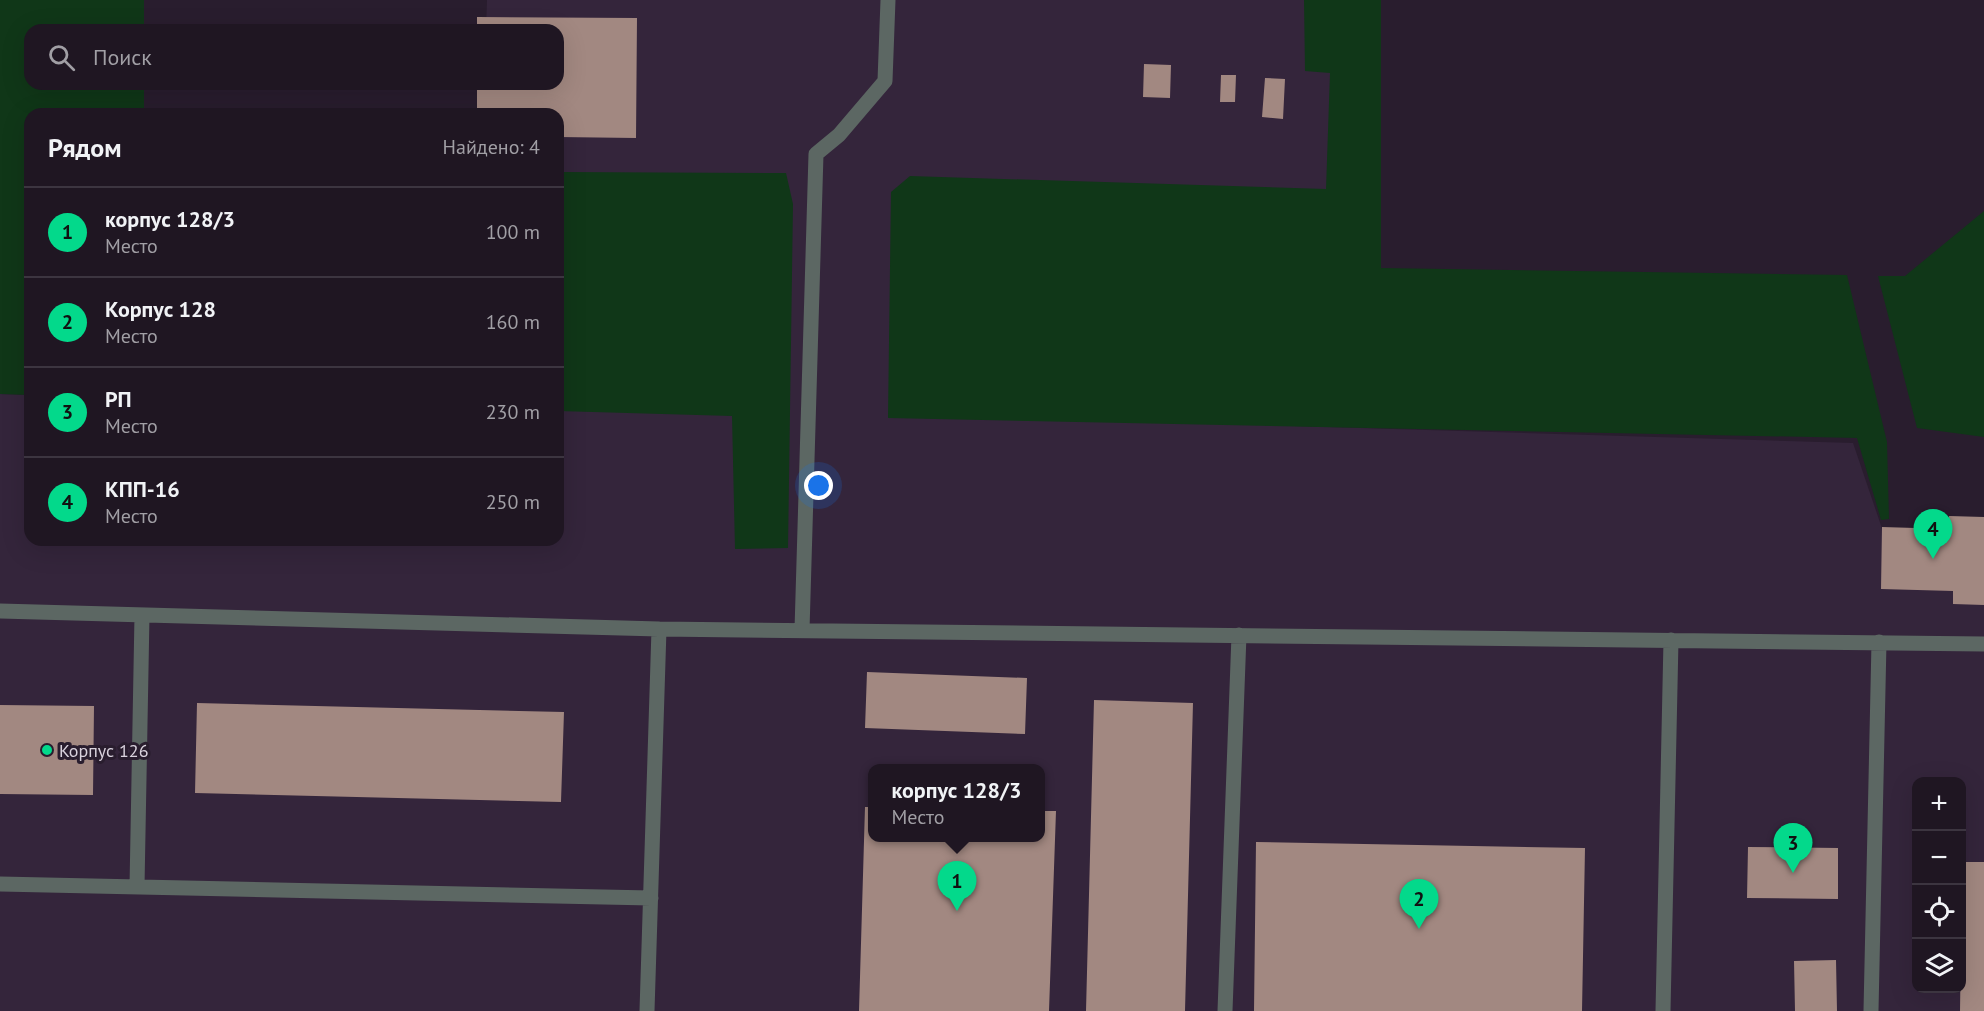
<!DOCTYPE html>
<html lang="ru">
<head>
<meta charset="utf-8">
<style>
  body { margin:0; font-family:"PT Sans",sans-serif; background:#271f2a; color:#f1f3f6 }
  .controls { position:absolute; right:18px; bottom:18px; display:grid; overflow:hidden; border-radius:12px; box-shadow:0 6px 24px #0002 }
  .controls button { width:54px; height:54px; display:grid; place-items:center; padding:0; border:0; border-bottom:2px solid #3c3540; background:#1f1622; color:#f1f3f6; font:30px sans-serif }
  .you { position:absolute; left:819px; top:486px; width:21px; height:21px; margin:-15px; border:4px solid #fff; border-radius:50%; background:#1a73e8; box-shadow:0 0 0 9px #1a73e833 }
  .badge { display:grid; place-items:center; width:39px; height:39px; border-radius:50%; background:#03d98b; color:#111; font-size:20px; font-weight:700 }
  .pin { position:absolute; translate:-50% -50px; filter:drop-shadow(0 2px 3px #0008) }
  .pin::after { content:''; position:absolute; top:32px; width:21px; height:18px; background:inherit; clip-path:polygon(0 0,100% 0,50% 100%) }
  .popup { position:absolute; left:868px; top:764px; width:177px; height:78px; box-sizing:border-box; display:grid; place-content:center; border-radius:12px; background:#1f1622; filter:drop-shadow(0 2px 4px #0005); font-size:20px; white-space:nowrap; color:#a19fa5 }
  .popup b { font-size:22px; color:#f1f3f6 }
  .popup::after { content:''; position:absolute; left:50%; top:100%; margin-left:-12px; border:12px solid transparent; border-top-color:#1f1622 }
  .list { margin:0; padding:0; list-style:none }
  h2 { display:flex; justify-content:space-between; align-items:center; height:78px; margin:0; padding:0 24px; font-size:26px }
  h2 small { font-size:20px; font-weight:400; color:#a19fa5 }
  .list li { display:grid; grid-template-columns:39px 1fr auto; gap:18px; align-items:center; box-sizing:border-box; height:90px; padding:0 24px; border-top:2px solid #3c3540 }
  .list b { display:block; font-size:22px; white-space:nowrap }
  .list p { margin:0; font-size:20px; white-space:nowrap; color:#a19fa5 }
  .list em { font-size:20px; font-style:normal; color:#a19fa5 }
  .icon { flex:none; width:33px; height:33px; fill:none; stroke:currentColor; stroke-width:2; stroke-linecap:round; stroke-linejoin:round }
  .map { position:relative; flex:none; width:1984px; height:1011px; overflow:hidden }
  .search { position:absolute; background:#1f1622; box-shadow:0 6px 24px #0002; left:24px; top:24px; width:540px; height:66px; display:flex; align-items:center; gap:15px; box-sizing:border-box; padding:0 21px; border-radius:18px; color:#a19fa5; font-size:22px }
  .panel { position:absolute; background:#1f1622; box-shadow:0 6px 24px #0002; left:24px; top:108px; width:540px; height:438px; border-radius:18px }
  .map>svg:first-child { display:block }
</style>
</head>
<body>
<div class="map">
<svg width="1984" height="1011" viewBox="0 0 1984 1011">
  <rect width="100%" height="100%" fill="#291d2e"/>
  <path fill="#34253b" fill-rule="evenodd" d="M487,0H1335L1327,255L900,414L1853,443L1891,555L1984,558V1011H0V394L30,395V540H558V30H486ZM873,768H1041V838H873ZM1916,782H1962V988H1916Z"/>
  <path fill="#103718" d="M0,0H144V30H30V84H144V114H30V395L0,394Z
    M1304,0H1381V268L1847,275L1887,442L1889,519L1881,520L1857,438L888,418L891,192L910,176L1326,189L1330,73L1305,71Z
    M558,172L786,173L793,204L788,548L735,549L732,416L558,411Z
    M1984,211V437L1917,428L1878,276H1905Z"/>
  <path fill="#a28881" d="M477,17L637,18L636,138L558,137V114H477V84H558V30H477Z
    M1144,64L1171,65L1170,98L1143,97Z
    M1221,75H1236L1235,102H1220Z
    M1265,78L1285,79L1283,119L1262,117Z
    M1949,516L1984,517V605L1953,604V591L1881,589L1882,527L1949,529Z
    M867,672L1027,678L1025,734L865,728Z
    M1094,700L1193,703L1185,1011H1086Z
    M197,703L564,712L561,802L195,793Z
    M0,705L94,706L93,795L0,794Z
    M865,807H873V838H1041V811H1056L1049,1011H859Z
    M1256,842L1585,848L1582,1011H1254Z
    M1748,847L1838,848V899L1747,898Z
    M1962,862H1984V1011H1960Z
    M1836,960L1837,1011H1795L1794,961Z"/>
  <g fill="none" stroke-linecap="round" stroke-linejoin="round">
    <path stroke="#5c6763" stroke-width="15" d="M0,611L659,629L647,1011
      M659,629L1984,644
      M802,630L816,154L839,135L885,81L888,0
      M0,884L651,898
      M137,887L142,615
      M1225,1011L1239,635
      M1663,1011L1671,640
      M1871,1011L1879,642"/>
  </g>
  <circle fill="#03d98b" stroke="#291d2e" stroke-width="2" cx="47" cy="750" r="6"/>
  <g text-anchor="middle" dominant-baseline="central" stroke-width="6" stroke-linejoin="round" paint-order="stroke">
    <g font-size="18" fill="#d9d2dd" stroke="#291d2e" text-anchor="start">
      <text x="59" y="750">Корпус 126</text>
    </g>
  </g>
</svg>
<div class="controls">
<button>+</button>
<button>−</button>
<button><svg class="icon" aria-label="locate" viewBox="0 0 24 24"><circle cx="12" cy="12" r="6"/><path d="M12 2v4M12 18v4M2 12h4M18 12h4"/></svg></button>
<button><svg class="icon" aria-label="layers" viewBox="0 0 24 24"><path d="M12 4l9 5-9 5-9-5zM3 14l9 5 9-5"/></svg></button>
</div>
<div class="you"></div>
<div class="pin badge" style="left:957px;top:911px">1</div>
<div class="popup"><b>корпус 128/3</b>Место</div>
<div class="pin badge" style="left:1419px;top:929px">2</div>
<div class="pin badge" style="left:1793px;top:873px">3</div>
<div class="pin badge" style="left:1933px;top:559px">4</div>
<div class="search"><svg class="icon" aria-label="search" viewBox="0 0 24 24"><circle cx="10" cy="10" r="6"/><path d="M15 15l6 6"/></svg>Поиск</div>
<section class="panel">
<h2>Рядом<small>Найдено: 4</small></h2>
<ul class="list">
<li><span class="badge">1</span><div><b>корпус 128/3</b><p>Место</p></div><em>100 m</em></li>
<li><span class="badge">2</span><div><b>Корпус 128</b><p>Место</p></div><em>160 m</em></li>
<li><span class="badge">3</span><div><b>РП</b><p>Место</p></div><em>230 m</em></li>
<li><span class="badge">4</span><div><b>КПП-16</b><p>Место</p></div><em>250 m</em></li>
</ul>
</section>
</div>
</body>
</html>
